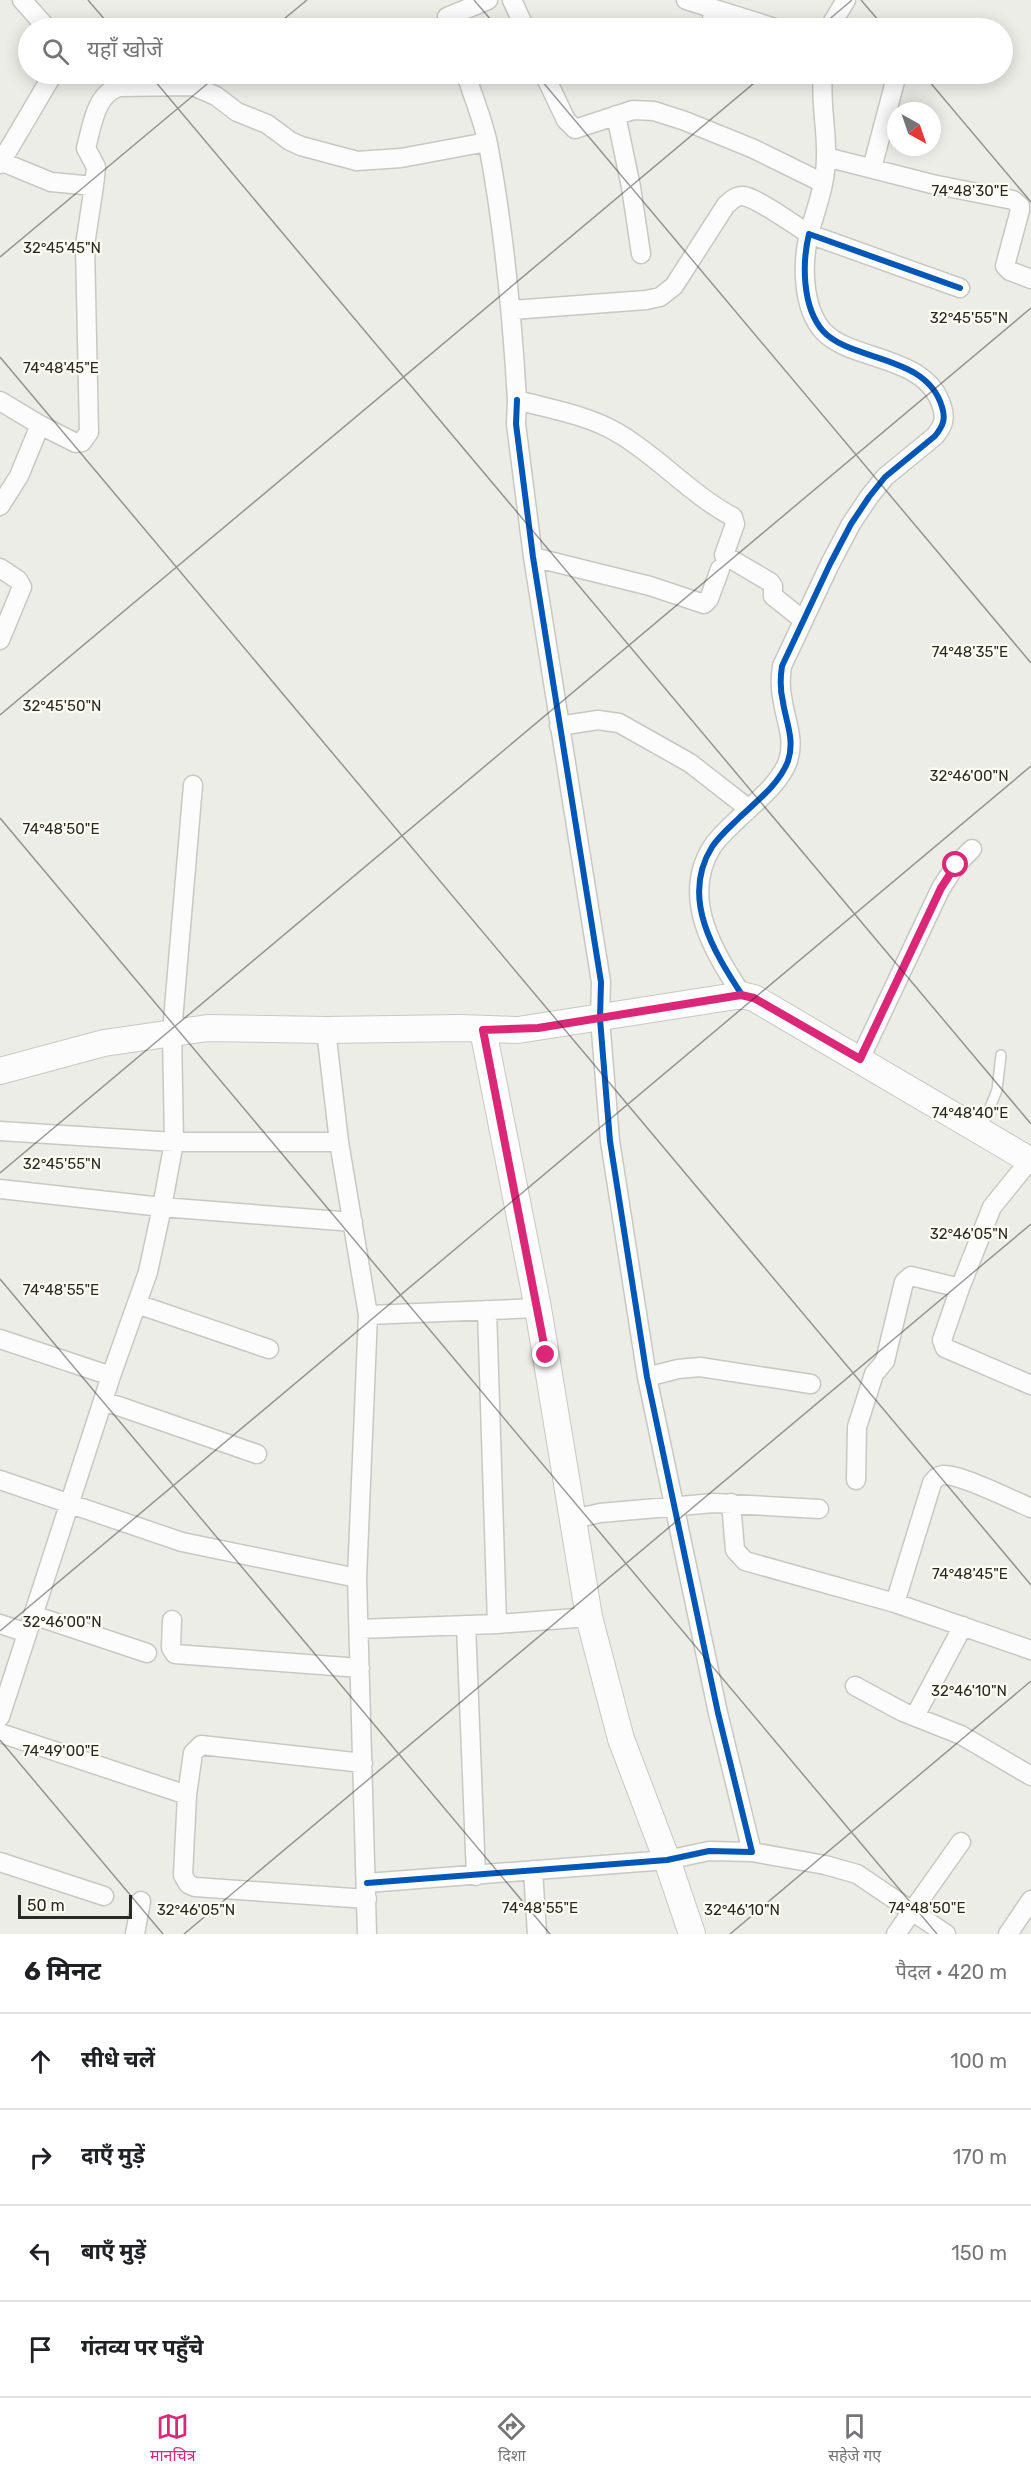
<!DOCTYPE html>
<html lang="hi">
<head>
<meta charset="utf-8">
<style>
  body { margin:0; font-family:Rubik,"Noto Sans Devanagari",sans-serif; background:#f2f2f2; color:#202124 }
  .compass { position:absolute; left:887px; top:102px; width:54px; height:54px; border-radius:50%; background:#fff; box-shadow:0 3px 15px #0003; rotate:140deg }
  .scale { position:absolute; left:18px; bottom:15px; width:114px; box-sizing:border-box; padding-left:6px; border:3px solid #292925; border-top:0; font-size:16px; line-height:21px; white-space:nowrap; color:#292925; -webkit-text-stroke:4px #fefdf3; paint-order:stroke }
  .stop { position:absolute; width:18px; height:18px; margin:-14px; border:4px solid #db2777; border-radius:50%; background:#fff }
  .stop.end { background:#db2777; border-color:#fff; box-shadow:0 2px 6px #0008 }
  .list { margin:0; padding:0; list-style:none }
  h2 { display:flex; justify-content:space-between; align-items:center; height:78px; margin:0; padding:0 24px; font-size:26px }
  h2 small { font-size:20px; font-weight:400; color:#757577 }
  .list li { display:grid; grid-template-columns:39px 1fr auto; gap:18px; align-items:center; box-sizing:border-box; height:96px; padding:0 24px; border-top:2px solid #e0e0e0 }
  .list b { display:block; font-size:22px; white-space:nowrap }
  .list em { font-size:20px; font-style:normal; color:#757577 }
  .icon { flex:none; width:33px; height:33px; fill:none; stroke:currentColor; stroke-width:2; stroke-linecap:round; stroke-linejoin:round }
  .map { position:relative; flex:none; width:1031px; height:1934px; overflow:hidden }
  .search { position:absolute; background:#fff; box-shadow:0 3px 15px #0003; left:18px; right:18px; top:18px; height:66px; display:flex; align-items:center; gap:15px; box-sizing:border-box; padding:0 21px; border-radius:33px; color:#757577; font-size:22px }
  .sheet { height:462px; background:#fff }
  nav { display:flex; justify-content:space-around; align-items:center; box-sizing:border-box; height:84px; border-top:2px solid #e0e0e0; background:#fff; font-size:16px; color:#757577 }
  nav a { display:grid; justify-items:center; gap:3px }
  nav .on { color:#db2777 }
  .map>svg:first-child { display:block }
</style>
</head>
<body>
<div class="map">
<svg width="1031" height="1934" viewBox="0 0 1031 1934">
  <rect width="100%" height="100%" fill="#edede8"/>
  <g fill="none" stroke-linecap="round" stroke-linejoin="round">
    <g stroke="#c8c8c3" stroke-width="12">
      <path id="lane" d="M981,1130L997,1090L1001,1055"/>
    </g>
    <g stroke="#c8c8c3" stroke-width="21">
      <path id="street" d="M22,0L47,28
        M512,0L525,28
        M686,0L775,28
        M447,17L488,0
        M710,28L714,10
        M829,28L846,0
        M466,74C473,97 483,120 488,144C504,228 512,314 517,400C550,409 588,415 618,433C659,457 690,494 733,517L735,524L724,555L770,582L773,586V596L803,620
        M544,74L566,120L575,129L633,110L654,111L685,121L754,149L823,183
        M616,115L631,187L641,254
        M826,157L932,184L1013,200L1020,206V210L1005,266L1010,271L1031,279
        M0,161L51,182L94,186L85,245L89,432L82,442L76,443L40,425
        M0,164L53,74
        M872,168L897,74
        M94,186L96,167L86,148C92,127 95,94 119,87L193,86L216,96L237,112L267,124L290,141L301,146L357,161L401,158L487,142
        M512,310L646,300L660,297L674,286L726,205C731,201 736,195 743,196C758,198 794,225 809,234C816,209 826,183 826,157C827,129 820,102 823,74
        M0,401L40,425L19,476L0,506
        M533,557L650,586L704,604L709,599L720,569
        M0,568L18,580L22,587L0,640
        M559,726L598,720L619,723L690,763L749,809
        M742,995C714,952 680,898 712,847C719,836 731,826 740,817C757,801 780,783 788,761C795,740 786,722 783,702C780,690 780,679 782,666L830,564L851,524L869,497L885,477L935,436C943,426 946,419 942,407C927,354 851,362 823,331C802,307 802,263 809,234L960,288
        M326,1030L339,1142L368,1315L357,1578L367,1934
        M860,1059L941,888L956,865L972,849
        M0,1131L174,1142H339
        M0,1189L162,1207L353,1222
        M960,1288L942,1340L945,1348L1031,1385
        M137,1304L269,1349
        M487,1310L497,1624
        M368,1315L538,1308
        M0,1339L111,1376
        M647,1377L678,1369L700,1367L811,1384
        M104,1401L257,1454
        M0,1480L182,1542L357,1578
        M856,1480L857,1427L874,1374L885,1361L904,1282L911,1276L960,1288L992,1207L1030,1160
        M731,1503L735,1550L745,1561L895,1603L1031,1650
        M573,1519L600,1513L714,1503L819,1509
        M895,1603L932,1483C935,1479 937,1476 943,1475C961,1474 1012,1500 1031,1508
        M33,1615L147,1653
        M172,1620L171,1648L175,1654L360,1668
        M0,1624L27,1633
        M466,1625L476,1876
        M359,1629L497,1624L589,1617
        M855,1686L903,1712L961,1735L1031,1776
        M915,1716L963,1626
        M0,1717L111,1376L148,1272L162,1207L174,1142L172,1032L193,785
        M0,1733L187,1795
        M363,1763L201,1745L193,1753L187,1795L183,1875L188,1884L195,1887L367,1899
        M752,1852L825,1865L857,1874L946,1934
        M0,1862L104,1896
        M533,1870L537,1934
        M367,1883L667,1860L709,1851L752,1852L718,1713L647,1377L610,1141L600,1019L601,982L533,557L516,424L517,400
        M135,1934L141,1901
        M896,1934L961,1842
        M1008,1934L1031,1900"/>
    </g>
    <g stroke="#c8c8c3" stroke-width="28">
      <path id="secondary" d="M483,1030L538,1308L589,1617L621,1739L667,1860L692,1934
        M0,1071L104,1043L208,1028L326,1030L461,1028L518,1030L742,995L754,998L1031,1161"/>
    </g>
    <use href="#lane" stroke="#fcfcfc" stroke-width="9"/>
    <use href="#street" stroke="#fcfcfc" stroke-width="18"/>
    <use href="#secondary" stroke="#fcfcfc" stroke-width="26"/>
    <g stroke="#fefdf3" stroke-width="10">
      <path id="cycleway" d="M742,995C714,952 680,898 712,847C719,836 731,826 740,817C757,801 780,783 788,761C795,740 786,722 783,702C780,690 780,679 782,666L830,564L851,524L869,497L885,477L935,436C943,426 946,419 942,407C927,354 851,362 823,331C802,307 802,263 809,234L960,288
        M367,1883L667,1860L709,1851L752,1852L718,1713L647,1377L610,1141L600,1019L601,982L533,557L516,424L517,400"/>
    </g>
    <use href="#cycleway" stroke="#0057b8" stroke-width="6"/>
  </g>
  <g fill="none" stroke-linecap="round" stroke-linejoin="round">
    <path stroke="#db2777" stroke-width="8" d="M546,1355L483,1030L538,1028L741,995L754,998L860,1059L941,888L956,865"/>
  </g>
  <path fill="none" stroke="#292925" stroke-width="1.5" stroke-opacity="0.45" d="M88,0L112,28M474,0L498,28M861,0L885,28M273,28L307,0M819,28L852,0M149,74L1031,1124M536,74L1031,663M923,74L1031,202M0,257L219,74M0,357L1031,1585M0,715L765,74M0,818L937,1934M0,1173L1031,308M0,1279L550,1934M0,1631L1031,766M0,1740L163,1934M184,1934L1031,1224M730,1934L1031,1681"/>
  <g font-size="15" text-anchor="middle" fill="#292925" stroke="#fefdf3" stroke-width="4.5" stroke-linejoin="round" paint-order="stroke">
    <text x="970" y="196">74°48'30"E</text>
    <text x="62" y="253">32°45'45"N</text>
    <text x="969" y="323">32°45'55"N</text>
    <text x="61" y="373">74°48'45"E</text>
    <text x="970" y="657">74°48'35"E</text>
    <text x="62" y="711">32°45'50"N</text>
    <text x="969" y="781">32°46'00"N</text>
    <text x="61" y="834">74°48'50"E</text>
    <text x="970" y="1118">74°48'40"E</text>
    <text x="62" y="1169">32°45'55"N</text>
    <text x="969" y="1239">32°46'05"N</text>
    <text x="61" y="1295">74°48'55"E</text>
    <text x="970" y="1579">74°48'45"E</text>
    <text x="62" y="1627">32°46'00"N</text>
    <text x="969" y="1696">32°46'10"N</text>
    <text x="61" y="1756">74°49'00"E</text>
    <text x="540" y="1913">74°48'55"E</text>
    <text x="927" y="1913">74°48'50"E</text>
    <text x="196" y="1915">32°46'05"N</text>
    <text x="742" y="1915">32°46'10"N</text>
  </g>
</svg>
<svg class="compass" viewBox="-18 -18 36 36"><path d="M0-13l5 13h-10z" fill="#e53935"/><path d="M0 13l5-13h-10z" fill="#757577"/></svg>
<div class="scale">50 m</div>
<div class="stop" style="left:956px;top:865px"></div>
<div class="stop end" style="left:546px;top:1355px"></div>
<div class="search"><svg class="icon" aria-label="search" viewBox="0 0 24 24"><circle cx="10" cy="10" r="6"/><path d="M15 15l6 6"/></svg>यहाँ खोजें</div>
</div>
<section class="sheet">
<h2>6 मिनट<small>पैदल · 420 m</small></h2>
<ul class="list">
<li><svg class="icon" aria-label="ahead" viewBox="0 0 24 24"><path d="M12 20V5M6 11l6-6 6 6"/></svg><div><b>सीधे चलें</b></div><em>100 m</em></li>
<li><svg class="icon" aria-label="right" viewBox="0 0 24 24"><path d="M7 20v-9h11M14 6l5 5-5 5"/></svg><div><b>दाएँ मुड़ें</b></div><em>170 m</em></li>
<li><svg class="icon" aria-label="left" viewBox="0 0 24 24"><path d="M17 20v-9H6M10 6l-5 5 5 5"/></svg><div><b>बाएँ मुड़ें</b></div><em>150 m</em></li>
<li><svg class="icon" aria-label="arrive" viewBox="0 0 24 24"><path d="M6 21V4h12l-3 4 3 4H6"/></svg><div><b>गंतव्य पर पहुँचे</b></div></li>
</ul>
</section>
<nav>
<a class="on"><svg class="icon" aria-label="map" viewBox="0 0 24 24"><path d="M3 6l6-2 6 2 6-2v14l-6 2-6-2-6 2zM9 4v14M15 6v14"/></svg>मानचित्र</a>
<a><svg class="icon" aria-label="directions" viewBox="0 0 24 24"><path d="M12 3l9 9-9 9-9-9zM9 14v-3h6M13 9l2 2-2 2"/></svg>दिशा</a>
<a><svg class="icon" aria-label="saved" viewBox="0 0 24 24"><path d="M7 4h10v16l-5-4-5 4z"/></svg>सहेजे गए</a>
</nav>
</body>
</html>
